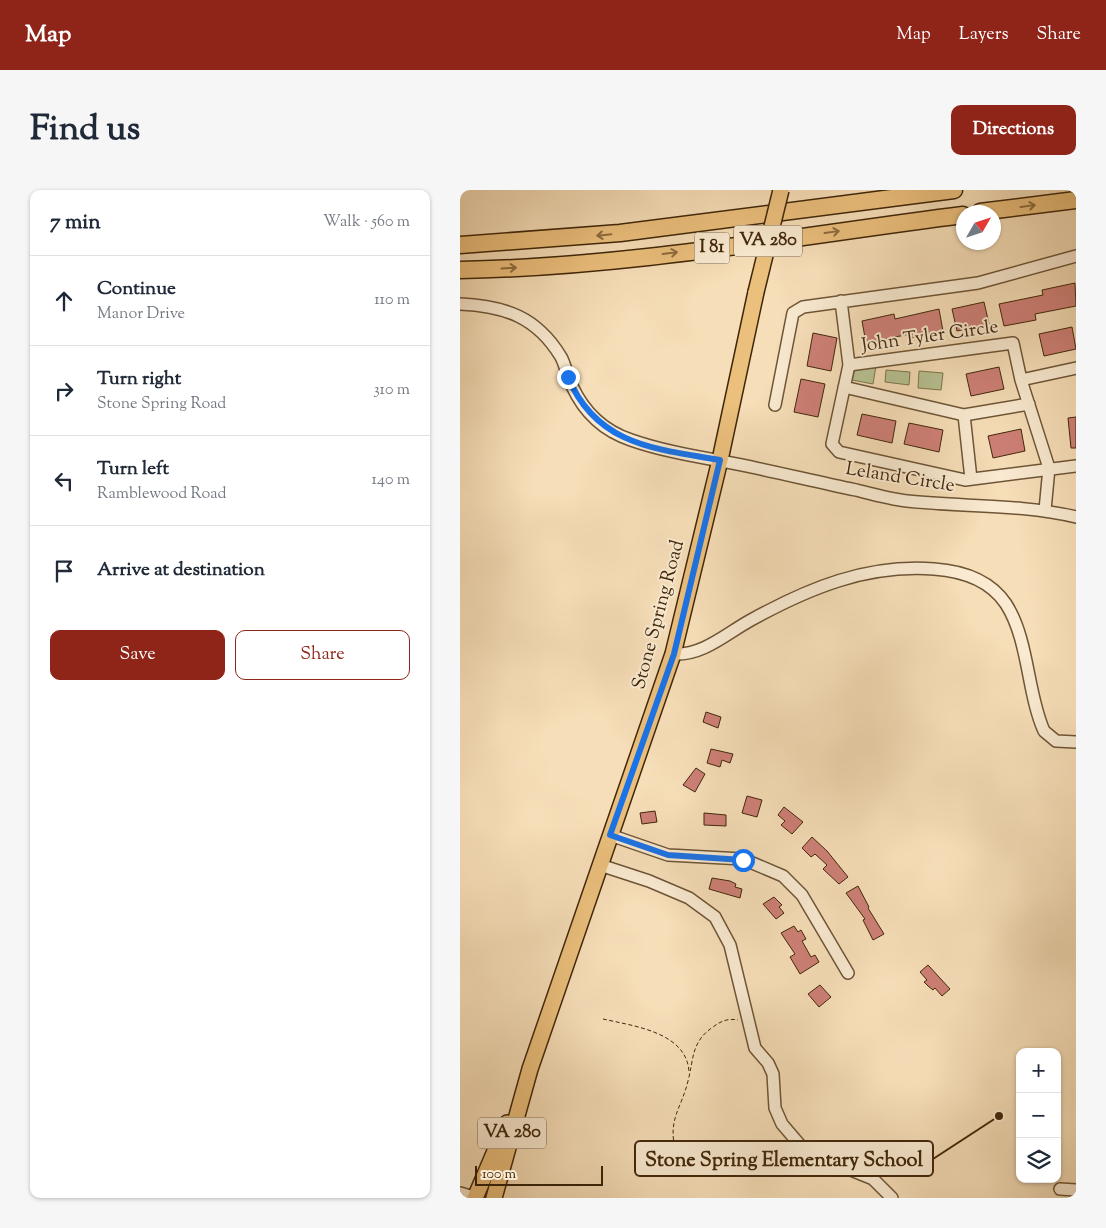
<!DOCTYPE html>
<html lang="en">
<head>
<meta charset="utf-8">
<style>
  body { margin:0; font-family:"Sorts Mill Goudy",serif; background:#f6f6f7; color:#1f2937 }
  .controls { position:absolute; right:15px; bottom:15px; display:grid; overflow:hidden; border-radius:10px; box-shadow:0 1px 4px #0004 }
  .controls button { width:45px; height:45px; display:grid; place-items:center; padding:0; border:0; border-bottom:1px solid #e0e1e3; background:#fff; color:#1f2937; font:25px sans-serif }
  .compass { position:absolute; left:496px; top:15px; width:45px; height:45px; border-radius:50%; background:#fff; box-shadow:0 1px 4px #0004; rotate:51deg }
  .scale { position:absolute; left:15px; bottom:12px; width:128px; box-sizing:border-box; padding-left:5px; border:2px solid #40270a; border-top:0; font-size:14px; line-height:18px; white-space:nowrap; color:#40270a; -webkit-text-stroke:4px #f9ead1; paint-order:stroke }
  .stop { position:absolute; width:15px; height:15px; margin:-11px; border:4px solid #1a73e8; border-radius:50%; background:#fff }
  .stop.end { background:#1a73e8; border-color:#fff; box-shadow:0 1px 5px #0008 }
  .list { margin:0; padding:0; list-style:none }
  h2 { display:flex; justify-content:space-between; align-items:center; height:65px; margin:0; padding:0 20px; font-size:21px }
  h2 small { font-size:16px; font-weight:400; color:#747a83 }
  .list li { display:grid; grid-template-columns:32px 1fr auto; gap:15px; align-items:center; box-sizing:border-box; height:90px; padding:0 20px; border-top:1px solid #e0e1e3 }
  .list b { display:block; font-size:19px; white-space:nowrap }
  .list p { margin:0; font-size:16px; white-space:nowrap; color:#747a83 }
  .list em { font-size:16px; font-style:normal; color:#747a83 }
  .actions { display:flex; gap:10px; padding:15px 20px }
  .actions a { flex:1; padding:11px 0; border:1px solid #8f2418; border-radius:10px; text-align:center; font-size:18px; color:#8f2418 }
  .actions .main { background:#8f2418; color:#fff }
  .icon { flex:none; width:28px; height:28px; fill:none; stroke:currentColor; stroke-width:2; stroke-linecap:round; stroke-linejoin:round }
  .map { position:relative; flex:none; width:616px; height:1008px; overflow:hidden; border-radius:10px }
  header { display:flex; align-items:center; gap:30px; box-sizing:border-box; height:70px; padding:0 25px; background:#8f2418; color:#fff }
  header strong { font-size:24px }
  nav { display:flex; gap:28px; margin-inline-start:auto; font-size:18px }
  .intro { display:flex; align-items:center; justify-content:space-between; box-sizing:border-box; height:120px; padding:0 30px }
  h1 { margin:0; font-size:35px }
  .button { padding:12px 22px; border-radius:10px; background:#8f2418; color:#fff; font-size:18px; font-weight:700 }
  main { display:flex; gap:30px; padding:0 30px }
  aside { flex:1; background:#fff; border-radius:10px; box-shadow:0 1px 4px #0004 }
  .map>svg:first-child { display:block }
</style>
</head>
<body>
<header>
<strong>Map</strong>
<nav><a>Map</a><a>Layers</a><a>Share</a></nav>
</header>
<div class="intro"><h1>Find us</h1><a class="button">Directions</a></div>
<main>
<aside>
<h2>7 min<small>Walk · 560 m</small></h2>
<ul class="list">
<li><svg class="icon" aria-label="ahead" viewBox="0 0 24 24"><path d="M12 20V5M6 11l6-6 6 6"/></svg><div><b>Continue</b><p>Manor Drive</p></div><em>110 m</em></li>
<li><svg class="icon" aria-label="right" viewBox="0 0 24 24"><path d="M7 20v-9h11M14 6l5 5-5 5"/></svg><div><b>Turn right</b><p>Stone Spring Road</p></div><em>310 m</em></li>
<li><svg class="icon" aria-label="left" viewBox="0 0 24 24"><path d="M17 20v-9H6M10 6l-5 5 5 5"/></svg><div><b>Turn left</b><p>Ramblewood Road</p></div><em>140 m</em></li>
<li><svg class="icon" aria-label="arrive" viewBox="0 0 24 24"><path d="M6 21V4h12l-3 4 3 4H6"/></svg><div><b>Arrive at destination</b></div></li>
</ul>
<div class="actions"><a class="main">Save</a><a>Share</a></div>
</aside>
<div class="map">
<svg width="616" height="1008" viewBox="0 0 616 1008">
  <rect width="100%" height="100%" fill="#f6deb8"/>
  <filter id="stains"><feTurbulence type="fractalNoise" baseFrequency=".004" numOctaves="4"/><feColorMatrix values="0 0 0 0 .2 0 0 0 0 .09 0 0 0 0 .02 0 0 0 .5 -.17"/></filter>
  <radialGradient id="worn" r=".72"><stop offset=".6" stop-color="#630" stop-opacity="0"/><stop offset="1" stop-color="#630" stop-opacity=".3"/></radialGradient>
  <path fill="#b7c293" stroke="#7c744e" d="M416,176L413,194L392,190L395,179Z
    M426,180L450,182L449,195L425,192Z
    M459,181L483,183L481,200L458,198Z"/>
  <path fill="#ce8077" stroke="#40270a" d="M615,93L616,116L575,124L576,130L544,136L539,114L583,105L582,100Z
    M524,112L529,134L497,141L492,119Z
    M479,119L483,141L451,148L450,144L406,153L402,131L434,124L435,129Z
    M612,137L616,159L584,166L579,144Z
    M353,143L377,148L371,181L347,176Z
    M539,177L544,199L511,206L506,184Z
    M341,189L365,194L358,227L334,222Z
    M402,224L436,231L432,253L397,245Z
    M616,227V258H611L608,228Z
    M449,233L483,240L479,262L444,254Z
    M561,239L565,261L533,268L528,246Z
    M246,522L261,527L258,538L243,532Z
    M251,559L273,564L270,573L262,570L260,577L247,573Z
    M236,578L245,584L235,602L223,595Z
    M287,606L302,610L297,627L282,623Z
    M324,617L343,632L332,644L321,635L325,631L318,625Z
    M195,621L197,632L182,634L180,623Z
    M244,623L266,625V636L244,635Z
    M352,647L367,661L388,687L379,694L363,679L367,675L355,664L351,667L342,658Z
    M252,688L270,691L276,694L275,697L282,699L280,708L249,699Z
    M398,696L409,717L408,718L424,744L413,750L403,730L405,729L386,703Z
    M314,707L322,715L319,717L324,723L316,729L303,714Z
    M334,736L338,742L341,740L346,749L342,751L351,767L355,765L359,772L340,784L330,767L335,764L321,743Z
    M468,775L490,799L482,806L475,798L473,800L468,796L464,792L467,790L460,782Z
    M360,795L371,807L359,817L348,804Z"/>
  <g fill="none" stroke-linecap="round" stroke-linejoin="round">
    <g stroke="#6e5536" stroke-width="14">
      <path id="minor" d="M381,111L389,175
        M0,114C45,116 77,127 101,167C106,176 107,187 112,196C124,222 144,241 171,250C211,264 255,269 296,278C329,285 362,293 396,300C412,304 430,309 447,311C503,317 562,314 616,327
        M561,190L616,178
        M384,197L504,225L569,214
        M315,215L333,123L343,117L518,93L616,66
        M504,225L511,289
        M585,320L589,278L561,190L553,153L389,175L372,254L379,262L505,290L616,276
        M213,464C243,466 267,443 291,430C349,398 407,374 474,379C502,381 530,390 546,414C569,450 567,503 584,541L596,551L616,552
        M150,645L208,665L283,669L323,686L342,705L388,783
        M140,675L189,691L229,708L255,727L270,755L295,858L308,873L313,884L315,918L322,934L346,962L413,989L432,1008
        M600,999L616,1000
        M0,1003L17,1008"/>
    </g>
    <g stroke="#40270a" stroke-width="18">
      <path id="major" d="M15,1008L47,933
        M34,1008L70,879L213,464L260,270L296,102"/>
    </g>
    <g stroke="#40270a" stroke-width="19">
      <path id="highway" d="M520,22L616,10
        M0,55L160,43L494,0
        M0,80C169,77 337,46 503,25"/>
    </g>
    <path stroke="#40270a" stroke-width="1" stroke-dasharray="4 2.5" stroke-linecap="butt" d="M143,829C173,836 227,842 229,882
      M216,963C207,929 221,920 228,891C234,868 231,852 253,837C261,831 268,828 278,830"/>
    <use href="#minor" stroke="#f9ead1" stroke-width="11"/>
    <use href="#major" stroke="#ebbf7c" stroke-width="15"/>
    <use href="#highway" stroke="#ebbf7c" stroke-width="16"/>
    <g stroke="#40270a" stroke-width="18" stroke-linecap="butt">
      <path id="major-bridge" d="M296,102L321,0"/>
    </g>
    <use href="#major-bridge" stroke="#ebbf7c" stroke-width="15"/>
  </g>
  <defs><path id="oneway-shaft" d="M-6 0H5M1.5-3L5.5 0L1.5 3" fill="none" stroke-width="1.6" stroke-linecap="round" stroke-linejoin="round" transform="scale(1.25)"/></defs>
  <g stroke="#8d6b3d">
    <use href="#oneway-shaft" transform="translate(568 16) rotate(-8)"/>
    <use href="#oneway-shaft" transform="translate(372 42) rotate(-8)"/>
    <use href="#oneway-shaft" transform="translate(144 45) rotate(174)"/>
    <use href="#oneway-shaft" transform="translate(210 63) rotate(-7)"/>
    <use href="#oneway-shaft" transform="translate(49 78) rotate(-3)"/>
  </g>
  <g fill="none" stroke-linecap="round" stroke-linejoin="round">
    <path stroke="#1a73e8" stroke-width="6" d="M108,187C136,255 195,259 260,270L214,464L150,645L208,665L283,670"/>
  </g>
  <g text-anchor="middle" dominant-baseline="central" stroke-width="4" stroke-linejoin="round" paint-order="stroke">
    <g fill="#f9ead1" stroke="#786246" stroke-width="1">
      <rect x="274" y="35.5" width="68" height="31" rx="4"/>
      <rect x="234.5" y="42.5" width="35" height="31" rx="4"/>
      <rect x="18" y="927.5" width="68" height="31" rx="4"/>
    </g>
    <g font-size="18" font-weight="bold" fill="#40270a">
      <text x="308" y="51">VA 280</text>
      <text x="252" y="58">I 81</text>
      <text x="52" y="943">VA 280</text>
    </g>
    <g font-size="19" fill="#40270a" stroke="#f9ead1">
      <text transform="translate(470 147) rotate(-8)">John Tyler Circle</text>
      <text transform="translate(440 288) rotate(9)">Leland Circle</text>
      <text transform="translate(199 425) rotate(-75)">Stone Spring Road</text>
    </g>
  </g>
  <path fill="none" stroke="#40270a" stroke-width="2" d="M539 926L473 969"/>
  <circle fill="#40270a" stroke="#f9ead1" stroke-width="2" cx="539" cy="926" r="5"/>
  <rect fill="#f9ead1" stroke="#40270a" stroke-width="2" x="175" y="951" width="298" height="35" rx="5"/>
  <g font-size="20" text-anchor="middle" font-weight="bold" fill="#40270a">
    <text x="324" y="976">Stone Spring Elementary School</text>
  </g>
  <rect width="100%" height="100%" filter="url(#stains)"/>
  <rect width="100%" height="100%" fill="url(#worn)"/>
</svg>
<div class="controls">
<button>+</button>
<button>−</button>
<button><svg class="icon" aria-label="layers" viewBox="0 0 24 24"><path d="M12 4l9 5-9 5-9-5zM3 14l9 5 9-5"/></svg></button>
</div>
<svg class="compass" viewBox="-18 -18 36 36"><path d="M0-13l5 13h-10z" fill="#e53935"/><path d="M0 13l5-13h-10z" fill="#747a83"/></svg>
<div class="scale">100 m</div>
<div class="stop" style="left:283px;top:670px"></div>
<div class="stop end" style="left:108px;top:187px"></div>
</div>
</main>
</body>
</html>
